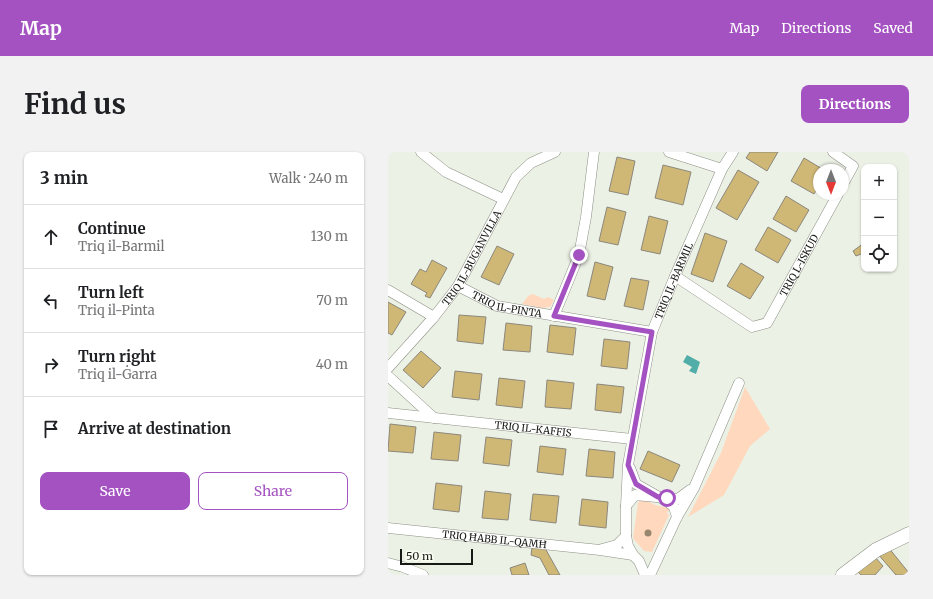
<!DOCTYPE html>
<html lang="en">
<head>
<meta charset="utf-8">
<style>
  body { margin:0; font-family:Merriweather,serif; background:#f2f2f2; color:#202124 }
  .controls { position:absolute; right:12px; top:12px; display:grid; overflow:hidden; border-radius:8px; box-shadow:0 1px 3px #0004 }
  .controls button { width:36px; height:36px; display:grid; place-items:center; padding:0; border:0; border-bottom:1px solid #e0e0e0; background:#fff; color:#202124; font:20px sans-serif }
  .compass { position:absolute; left:425px; top:12px; width:36px; height:36px; border-radius:50%; background:#fff; box-shadow:0 1px 3px #0004; rotate:180deg }
  .scale { position:absolute; left:12px; bottom:10px; width:73px; box-sizing:border-box; padding-left:4px; border:2px solid #181a15; border-top:0; font-size:11px; line-height:14px; white-space:nowrap; color:#181a15; -webkit-text-stroke:3px #fafef2; paint-order:stroke }
  .stop { position:absolute; width:12px; height:12px; margin:-9px; border:3px solid #a452c1; border-radius:50%; background:#fff }
  .stop.end { background:#a452c1; border-color:#fff; box-shadow:0 1px 4px #0008 }
  .list { margin:0; padding:0; list-style:none }
  h2 { display:flex; justify-content:space-between; align-items:center; height:52px; margin:0; padding:0 16px; font-size:17px }
  h2 small { font-size:13px; font-weight:400; color:#757577 }
  .list li { display:grid; grid-template-columns:26px 1fr auto; gap:12px; align-items:center; box-sizing:border-box; height:64px; padding:0 16px; border-top:1px solid #e0e0e0 }
  .list b { display:block; font-size:15px; white-space:nowrap }
  .list p { margin:0; font-size:13px; white-space:nowrap; color:#757577 }
  .list em { font-size:13px; font-style:normal; color:#757577 }
  .actions { display:flex; gap:8px; padding:12px 16px }
  .actions a { flex:1; padding:9px 0; border:1px solid #a452c1; border-radius:8px; text-align:center; font-size:14px; color:#a452c1 }
  .actions .main { background:#a452c1; color:#fff }
  .icon { flex:none; width:22px; height:22px; fill:none; stroke:currentColor; stroke-width:2; stroke-linecap:round; stroke-linejoin:round }
  .map { position:relative; flex:none; width:521px; height:423px; overflow:hidden; border-radius:8px }
  header { display:flex; align-items:center; gap:24px; box-sizing:border-box; height:56px; padding:0 20px; background:#a452c1; color:#fff }
  header strong { font-size:19px }
  nav { display:flex; gap:22px; margin-inline-start:auto; font-size:14px }
  .intro { display:flex; align-items:center; justify-content:space-between; box-sizing:border-box; height:96px; padding:0 24px }
  h1 { margin:0; font-size:28px }
  .button { padding:10px 18px; border-radius:8px; background:#a452c1; color:#fff; font-size:14px; font-weight:700 }
  main { display:flex; gap:24px; padding:0 24px }
  aside { flex:1; background:#fff; border-radius:8px; box-shadow:0 1px 3px #0004 }
  .map>svg:first-child { display:block }
</style>
</head>
<body>
<header>
<strong>Map</strong>
<nav><a>Map</a><a>Directions</a><a>Saved</a></nav>
</header>
<div class="intro"><h1>Find us</h1><a class="button">Directions</a></div>
<main>
<aside>
<h2>3 min<small>Walk · 240 m</small></h2>
<ul class="list">
<li><svg class="icon" aria-label="ahead" viewBox="0 0 24 24"><path d="M12 20V5M6 11l6-6 6 6"/></svg><div><b>Continue</b><p>Triq il-Barmil</p></div><em>130 m</em></li>
<li><svg class="icon" aria-label="left" viewBox="0 0 24 24"><path d="M17 20v-9H6M10 6l-5 5 5 5"/></svg><div><b>Turn left</b><p>Triq il-Pinta</p></div><em>70 m</em></li>
<li><svg class="icon" aria-label="right" viewBox="0 0 24 24"><path d="M7 20v-9h11M14 6l5 5-5 5"/></svg><div><b>Turn right</b><p>Triq il-Ġarra</p></div><em>40 m</em></li>
<li><svg class="icon" aria-label="arrive" viewBox="0 0 24 24"><path d="M6 21V4h12l-3 4 3 4H6"/></svg><div><b>Arrive at destination</b></div></li>
</ul>
<div class="actions"><a class="main">Save</a><a>Share</a></div>
</aside>
<div class="map">
<svg width="521" height="423" viewBox="0 0 521 423">
  <rect width="100%" height="100%" fill="#ecf1e5"/>
  <path fill="#ffd8bd" d="M145,142L156,147L160,145L166,148L162,155L153,156L134,152L140,144Z
    M357,235L382,277L362,294L336,343L300,365L333,301Z
    M253,347L258,348L267,353L280,356L281,358L279,361L281,363L264,400L256,399L245,386L250,351Z"/>
  <path fill="#50ada7" d="M299,203L312,210L308,222L301,219L304,215L295,210Z"/>
  <path fill="#cfb775" stroke="#8b877c" d="M362,0H390L379,19L358,6Z
    M229,5L247,9L240,43L221,39Z
    M416,6L436,18H431V34L426,42L403,29Z
    M275,13L303,20L295,53L267,46Z
    M350,18L371,30L349,68L328,56Z
    M398,44L421,58L408,80L385,67Z
    M219,55L238,60L230,93L211,89Z
    M261,64L280,69L272,102L253,98Z
    M380,75L403,88L390,111L367,98Z
    M317,81L339,89L325,130L303,122Z
    M476,91V105L473,102L468,104L465,99Z
    M109,94L126,102L111,133L93,125Z
    M44,108L59,116L42,146L37,144L39,141L23,132L32,117L38,120Z
    M207,110L225,115L217,148L199,144Z
    M353,111L376,125L362,147L339,134Z
    M243,126L261,129L255,158L236,154Z
    M0,150L18,160L4,183L0,181Z
    M71,163L98,165L95,192L69,189Z
    M118,171L144,174L142,200L115,198Z
    M162,173L188,176L185,203L159,200Z
    M216,187L242,190L239,217L213,214Z
    M33,199L53,216L35,236L15,218Z
    M67,219L94,222L91,248L64,245Z
    M111,226L137,229L134,256L108,253Z
    M159,228L186,231L183,257L157,255Z
    M209,232L236,235L233,261L207,258Z
    M2,272L28,275L25,301L0,299Z
    M46,280L73,283L70,309L43,307Z
    M98,285L124,288L121,314L95,311Z
    M152,294L178,297L175,323L149,320Z
    M201,297L227,300L225,326L198,324Z
    M260,299L292,313L284,330L252,317Z
    M48,331L74,334L71,360L45,357Z
    M97,339L123,342L120,368L94,366Z
    M145,342L171,344L168,371L142,368Z
    M194,347L220,350L218,376L191,373Z
    M500,395L521,421V423H508L489,401Z
    M144,396H157L172,423H161L152,406L143,403Z
    M486,404L495,414L487,423H473L467,417Z
    M137,411L141,423H124L122,416Z"/>
  <g fill="none" stroke-linecap="round" stroke-linejoin="round">
    <g stroke="#8c9085" stroke-width="11">
      <g id="street">
        <path d="M33,0L58,20L115,47"/>
        <path d="M281,0L334,17"/>
        <path d="M445,0L465,14L455,32"/>
        <path id="s1" d="M287,124L364,175L379,171L450,42"/>
        <path id="s2" d="M70,134L109,154L264,180"/>
        <path d="M0,138L46,165"/>
        <path d="M166,164L191,103L198,65L206,0"/>
        <path id="s3" d="M0,216L46,165L70,134L128,25L143,11L167,0"/>
        <path d="M0,224L46,266"/>
        <path id="s4" d="M0,261L244,287"/>
        <path d="M242,316L248,332L280,350L286,355L289,365L262,423"/>
        <path d="M238,354L247,343L290,347L302,338"/>
        <path d="M289,365L306,336L351,231"/>
        <path id="s5" d="M0,376L212,398L245,403"/>
        <path d="M214,397L229,393L238,384"/>
        <path d="M0,411L15,415L35,423"/>
        <path id="s6" d="M257,423L251,409L245,403L240,394L238,384V354L240,313L264,180L287,124L334,17L345,0"/>
      </g>
    </g>
    <g stroke="#8c9085" stroke-width="15">
      <path id="secondary" d="M455,423L488,398L521,382"/>
    </g>
    <use href="#street" stroke="#fff" stroke-width="10"/>
    <use href="#secondary" stroke="#fff" stroke-width="14"/>
  </g>
  <circle fill="#99866f" cx="260" cy="381" r="3.5"/>
  <g fill="none" stroke-linecap="round" stroke-linejoin="round">
    <path stroke="#a452c1" stroke-width="5" d="M191,103L166,164L264,180L240,313L248,332L270,345L279,346"/>
  </g>
  <g text-anchor="middle" dominant-baseline="central" stroke-width="3.5" stroke-linejoin="round" paint-order="stroke">
    <g font-size="10" fill="#181a15" stroke="#fafef2">
      <text stroke="none"><textPath href="#s3" startOffset="139">TRIQ IL-BUGANVILLA</textPath></text>
      <text stroke="none"><textPath href="#s1" startOffset="174">TRIQ L-ISKUD</textPath></text>
      <text stroke="none"><textPath href="#s6" startOffset="306">TRIQ IL-BARMIL</textPath></text>
      <text stroke="none"><textPath href="#s2" startOffset="53">TRIQ IL-PINTA</textPath></text>
      <text stroke="none"><textPath href="#s4" startOffset="146">TRIQ IL-KAFFIS</textPath></text>
      <text stroke="none"><textPath href="#s5" startOffset="107">TRIQ ĦABB IL-QAMĦ</textPath></text>
    </g>
  </g>
</svg>
<div class="controls">
<button>+</button>
<button>−</button>
<button><svg class="icon" aria-label="locate" viewBox="0 0 24 24"><circle cx="12" cy="12" r="6"/><path d="M12 2v4M12 18v4M2 12h4M18 12h4"/></svg></button>
</div>
<svg class="compass" viewBox="-18 -18 36 36"><path d="M0-13l5 13h-10z" fill="#e53935"/><path d="M0 13l5-13h-10z" fill="#757577"/></svg>
<div class="scale">50 m</div>
<div class="stop" style="left:279px;top:346px"></div>
<div class="stop end" style="left:191px;top:103px"></div>
</div>
</main>
</body>
</html>
